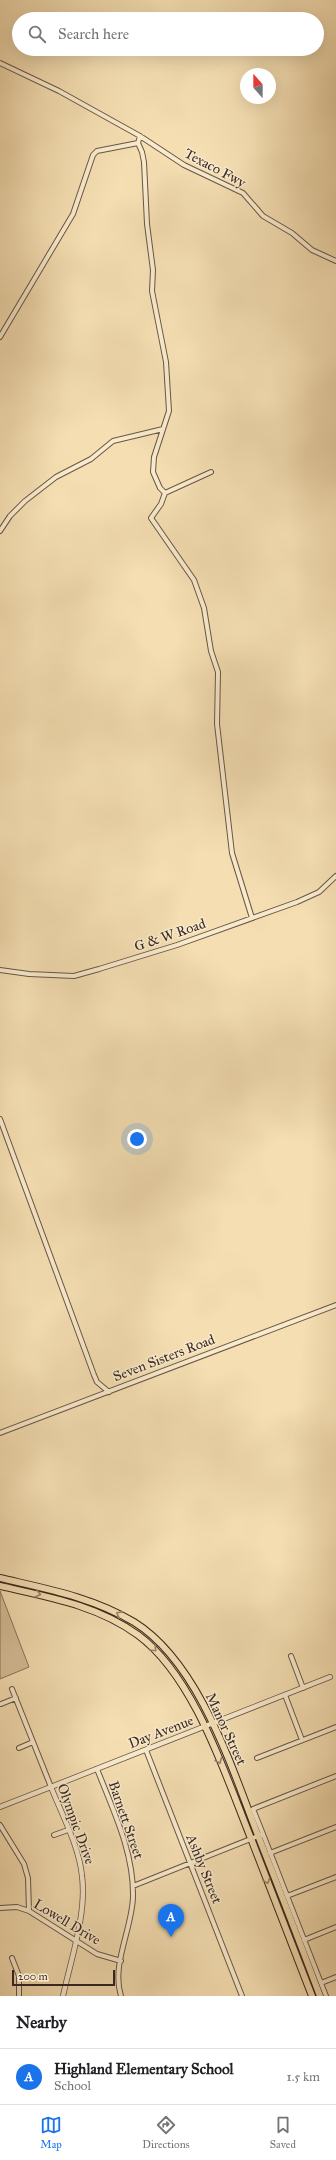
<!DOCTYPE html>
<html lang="en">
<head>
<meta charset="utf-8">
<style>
  body { margin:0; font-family:"IM FELL Great Primer",serif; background:#f2f2f2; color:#202124 }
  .compass { position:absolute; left:240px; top:68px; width:36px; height:36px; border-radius:50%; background:#fff; box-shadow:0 4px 16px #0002; rotate:339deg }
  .scale { position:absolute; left:12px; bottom:10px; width:103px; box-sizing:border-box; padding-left:4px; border:2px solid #3b2820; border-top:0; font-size:11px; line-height:14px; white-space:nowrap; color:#3b2820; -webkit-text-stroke:3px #f8eacd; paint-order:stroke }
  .you { position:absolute; left:137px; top:1139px; width:14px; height:14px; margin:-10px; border:3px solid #fff; border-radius:50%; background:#1a73e8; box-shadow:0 0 0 6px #1a73e833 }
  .badge { display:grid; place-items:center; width:26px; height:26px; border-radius:50%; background:#1a73e8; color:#fff; font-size:13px; font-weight:700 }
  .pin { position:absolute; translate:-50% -33px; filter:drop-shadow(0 1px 2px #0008) }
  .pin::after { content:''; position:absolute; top:21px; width:14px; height:12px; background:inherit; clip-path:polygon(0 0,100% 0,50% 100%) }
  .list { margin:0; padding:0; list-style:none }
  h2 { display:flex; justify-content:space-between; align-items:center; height:52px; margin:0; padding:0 16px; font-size:17px }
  h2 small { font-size:13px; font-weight:400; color:#757577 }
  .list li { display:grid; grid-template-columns:26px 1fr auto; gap:12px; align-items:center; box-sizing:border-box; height:56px; padding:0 16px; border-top:1px solid #e0e0e0 }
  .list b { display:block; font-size:15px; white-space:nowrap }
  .list p { margin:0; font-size:13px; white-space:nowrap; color:#757577 }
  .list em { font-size:13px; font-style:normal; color:#757577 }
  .icon { flex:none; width:22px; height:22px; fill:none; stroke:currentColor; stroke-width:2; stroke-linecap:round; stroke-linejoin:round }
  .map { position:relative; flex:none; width:336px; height:1996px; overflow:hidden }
  .search { position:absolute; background:#fff; box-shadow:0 4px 16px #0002; left:12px; right:12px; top:12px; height:44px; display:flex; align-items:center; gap:10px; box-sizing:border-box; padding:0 14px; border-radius:22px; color:#757577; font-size:15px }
  .sheet { height:108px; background:#fff }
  nav { display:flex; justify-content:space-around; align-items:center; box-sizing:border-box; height:56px; border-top:1px solid #e0e0e0; background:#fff; font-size:11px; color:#757577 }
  nav a { display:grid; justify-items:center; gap:2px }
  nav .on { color:#1a73e8 }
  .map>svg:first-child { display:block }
</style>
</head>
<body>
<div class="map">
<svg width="336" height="1996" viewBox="0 0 336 1996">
  <rect width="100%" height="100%" fill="#f4deb2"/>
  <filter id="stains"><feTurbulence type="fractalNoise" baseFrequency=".005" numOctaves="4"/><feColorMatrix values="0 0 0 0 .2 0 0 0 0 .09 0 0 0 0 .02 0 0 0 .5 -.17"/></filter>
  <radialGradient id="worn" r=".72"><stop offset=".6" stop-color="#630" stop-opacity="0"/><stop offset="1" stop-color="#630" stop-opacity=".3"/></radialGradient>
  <path fill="#d5bf99" stroke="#88745c" d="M0,1591L29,1667L0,1679Z"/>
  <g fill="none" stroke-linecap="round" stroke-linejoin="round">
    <g stroke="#695644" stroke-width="6">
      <path id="minor" d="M0,63L59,91L140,136L184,165L243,193L263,216L292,233L312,250L336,261
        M140,136L138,143L142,152L144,162L147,224L153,270L152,291L166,362L169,411L154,457L153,472L160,488L165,493L161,504L151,518L194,580L204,608L211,651L218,672L217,724L232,853L252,918
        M0,337L73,214L93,155L97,151L138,143
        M165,493L211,472
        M0,531L10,516L25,501L56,477L91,459L113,441L163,429
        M0,970L29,974L74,976L99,969L177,945L297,902L319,892L336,876
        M0,1119L94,1375L97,1382L109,1392
        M0,1433L336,1305
        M291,1656L303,1688
        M12,1689L51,1787
        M285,1695L302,1740
        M1,1704L16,1698
        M19,1748L33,1742
        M146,1750L242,1996
        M257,1758L336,1727
        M97,1769C113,1810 134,1852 133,1897C132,1929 111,1965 121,1996
        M0,1825L24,1864L28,1878L29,1911
        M263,1834L253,1809L336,1776
        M54,1835L68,1830
        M270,1853L336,1827
        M133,1886L263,1834L326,1996
        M287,1896L336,1877
        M0,1908L17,1907L29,1911L97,1954L121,1961
        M304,1940L336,1927
        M12,1958L19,1976V1996
        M321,1983L336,1977"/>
    </g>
    <g stroke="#695644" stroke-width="6">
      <path id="tertiary" d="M51,1787C62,1815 79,1846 82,1876C87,1913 71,1959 63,1996
        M0,1807L330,1677"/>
    </g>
    <g stroke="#3b2820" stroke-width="8">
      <path id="primary" d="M0,1578C47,1589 92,1597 134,1622C200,1663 232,1769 259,1838C280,1891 300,1943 320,1996
        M0,1586C48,1597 97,1605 138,1635C195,1677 226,1777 252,1841C272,1893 292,1944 312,1996"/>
    </g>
    <use href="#minor" stroke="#f8eacd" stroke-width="4"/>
    <use href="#tertiary" stroke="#f8eacd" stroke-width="4.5"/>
    <use href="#primary" stroke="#f4deb2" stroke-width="6"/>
  </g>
  <defs><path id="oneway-chevron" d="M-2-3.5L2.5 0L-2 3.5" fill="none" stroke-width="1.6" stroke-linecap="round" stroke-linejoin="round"/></defs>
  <g stroke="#988369">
    <use href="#oneway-chevron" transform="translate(38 1594) rotate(13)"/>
    <use href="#oneway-chevron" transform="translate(119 1614) rotate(-152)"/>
    <use href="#oneway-chevron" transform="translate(154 1649) rotate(46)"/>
    <use href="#oneway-chevron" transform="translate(219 1761) rotate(67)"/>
    <use href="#oneway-chevron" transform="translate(267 1881) rotate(69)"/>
  </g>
  <g text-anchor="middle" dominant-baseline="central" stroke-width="3" stroke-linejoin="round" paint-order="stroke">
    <g font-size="14" fill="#3b2820" stroke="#f8eacd">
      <text transform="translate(215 168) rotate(28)">Texaco Fwy</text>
      <text transform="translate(170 935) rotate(-19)">G &amp; W Road</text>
      <text transform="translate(164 1358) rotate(-21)">Seven Sisters Road</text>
      <text transform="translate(226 1729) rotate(65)">Manor Street</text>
      <text transform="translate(161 1732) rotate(-21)">Day Avenue</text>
      <text transform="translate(126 1820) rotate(71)">Barnett Street</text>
      <text transform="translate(76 1824) rotate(70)">Olympic Drive</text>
      <text transform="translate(204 1869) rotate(68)">Ashby Street</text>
      <text transform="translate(67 1922) rotate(31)">Lowell Drive</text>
    </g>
  </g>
  <rect width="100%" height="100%" filter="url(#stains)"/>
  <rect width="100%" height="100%" fill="url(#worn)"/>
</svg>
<svg class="compass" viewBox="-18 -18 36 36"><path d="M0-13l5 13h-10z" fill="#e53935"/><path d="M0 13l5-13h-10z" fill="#757577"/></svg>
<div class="scale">200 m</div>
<div class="you"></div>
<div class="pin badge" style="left:171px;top:1937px">A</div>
<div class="search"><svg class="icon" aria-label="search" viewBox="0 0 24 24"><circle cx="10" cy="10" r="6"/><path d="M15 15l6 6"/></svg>Search here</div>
</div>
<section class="sheet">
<h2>Nearby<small></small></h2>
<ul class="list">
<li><span class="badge">A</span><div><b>Highland Elementary School</b><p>School</p></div><em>1.5 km</em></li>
</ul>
</section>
<nav>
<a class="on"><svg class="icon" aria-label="map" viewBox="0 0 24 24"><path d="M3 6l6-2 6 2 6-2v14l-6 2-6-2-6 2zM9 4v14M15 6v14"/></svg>Map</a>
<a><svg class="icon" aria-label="directions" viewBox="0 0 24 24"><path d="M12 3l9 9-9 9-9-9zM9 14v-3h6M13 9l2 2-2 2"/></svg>Directions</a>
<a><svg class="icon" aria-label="saved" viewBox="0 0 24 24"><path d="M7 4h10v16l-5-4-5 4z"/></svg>Saved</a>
</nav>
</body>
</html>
